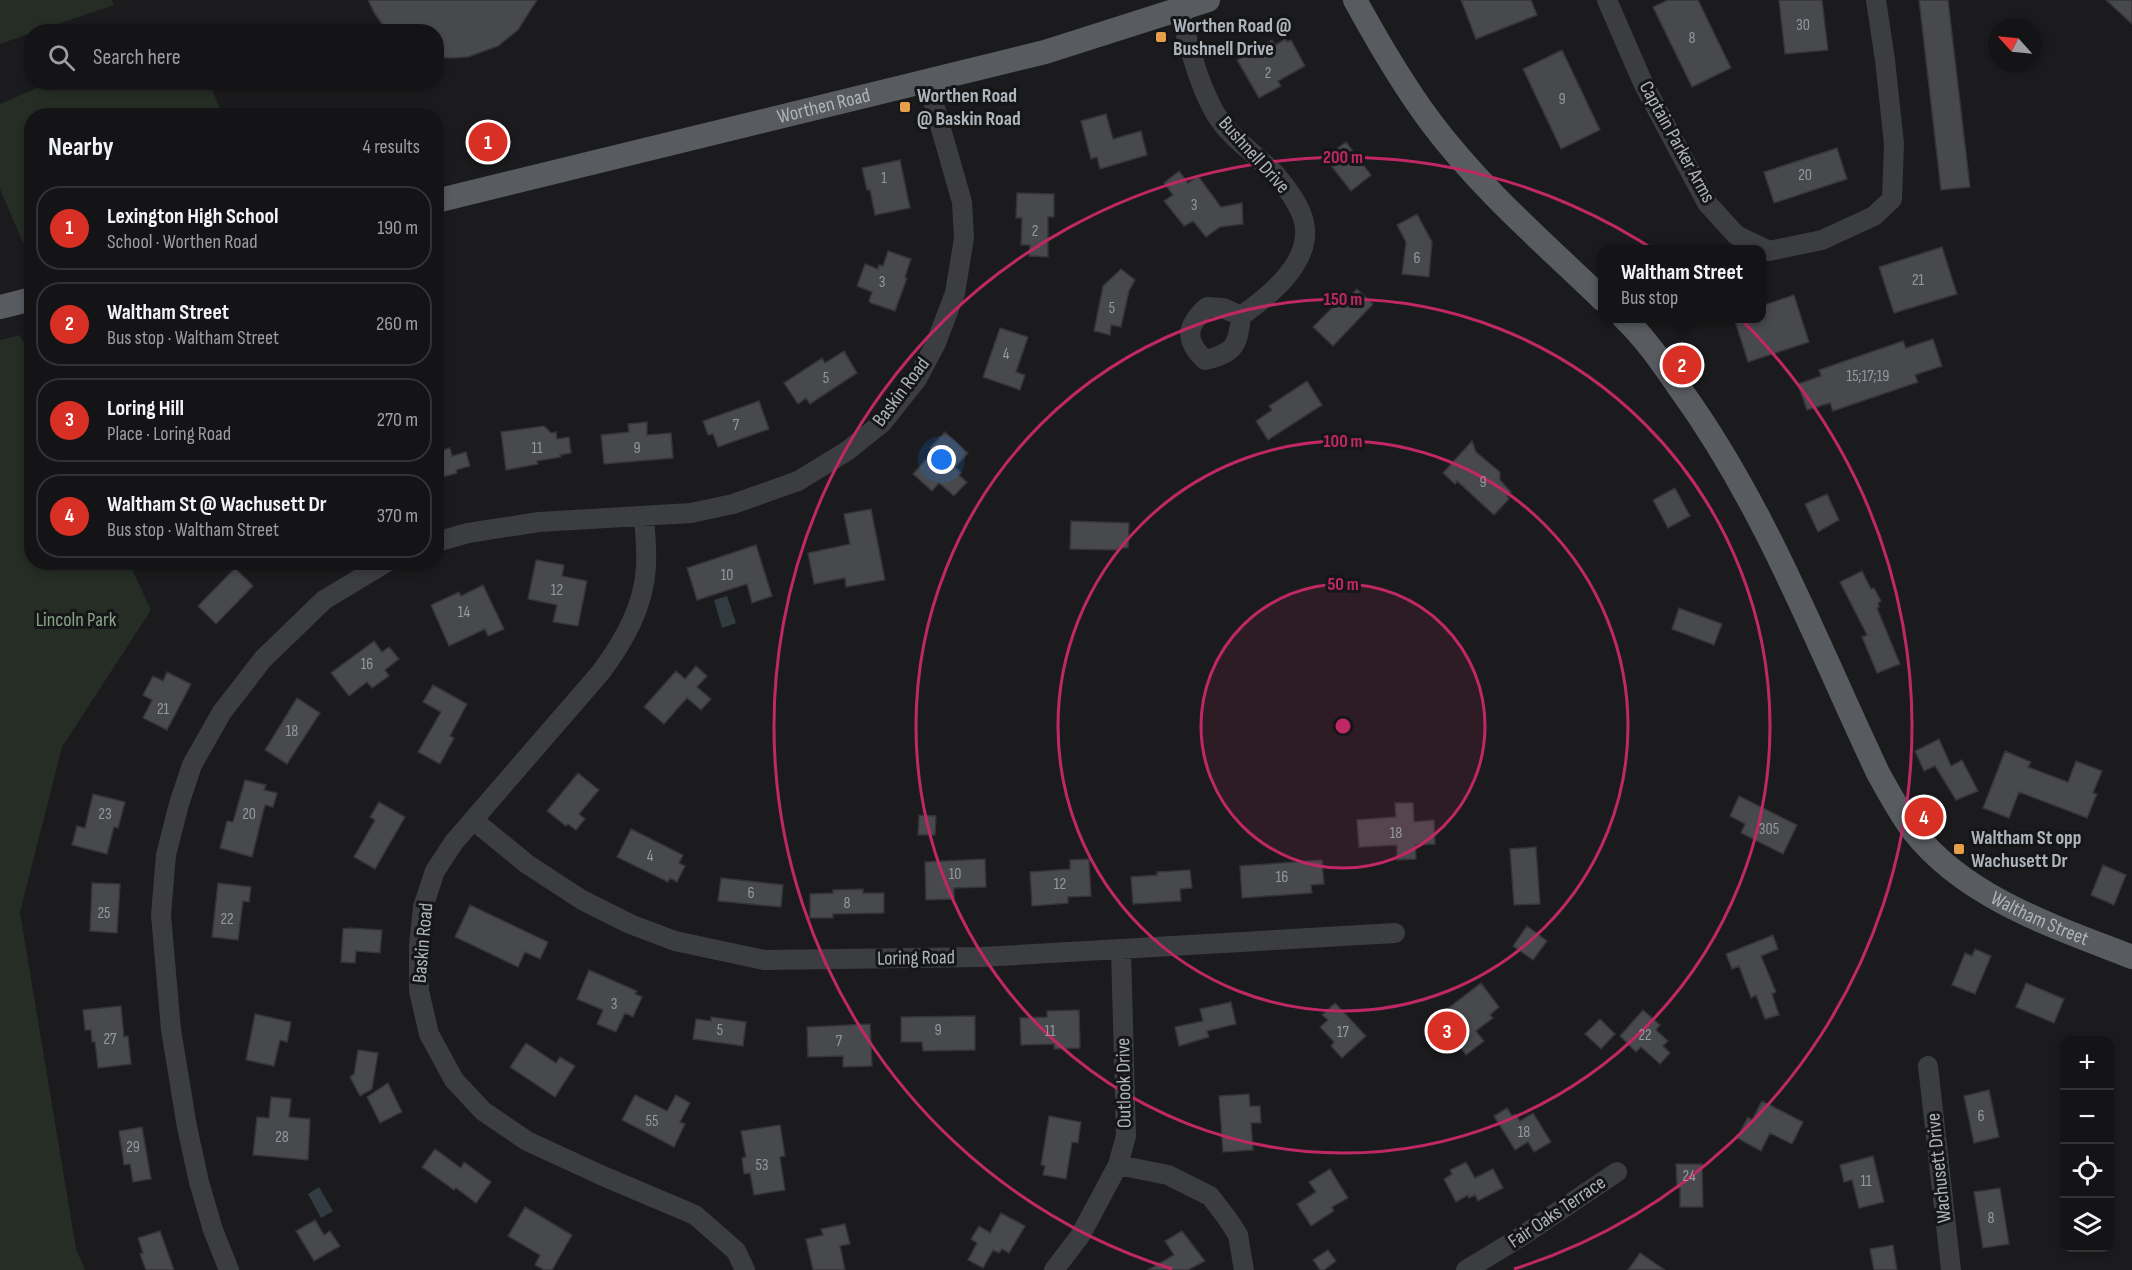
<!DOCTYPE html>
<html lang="en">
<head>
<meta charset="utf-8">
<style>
  body { margin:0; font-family:"Sofia Sans Condensed",sans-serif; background:#1d1d1f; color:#f1f3f6 }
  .controls { position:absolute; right:18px; bottom:18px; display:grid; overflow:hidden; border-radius:12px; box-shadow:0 3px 9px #0003 }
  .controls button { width:54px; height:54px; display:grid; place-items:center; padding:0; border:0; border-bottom:2px solid #333335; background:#141416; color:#f1f3f6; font:30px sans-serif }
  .compass { position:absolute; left:1988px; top:18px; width:54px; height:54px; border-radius:50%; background:#141416; box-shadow:0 3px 9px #0003; rotate:297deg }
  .you { position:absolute; left:942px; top:460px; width:21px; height:21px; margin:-15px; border:4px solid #fff; border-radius:50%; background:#1a73e8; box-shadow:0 0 0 9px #1a73e833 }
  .badge { display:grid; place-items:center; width:39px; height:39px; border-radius:50%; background:#d93025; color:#fff; font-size:20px; font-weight:700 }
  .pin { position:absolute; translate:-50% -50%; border:3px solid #fff; box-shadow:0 2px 6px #0006 }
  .popup { position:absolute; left:1598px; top:245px; width:168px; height:78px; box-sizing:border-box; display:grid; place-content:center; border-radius:12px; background:#141416; filter:drop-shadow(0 2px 4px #0005); font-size:20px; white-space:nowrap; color:#9d9ea1 }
  .popup b { font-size:22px; color:#f1f3f6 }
  .popup::after { content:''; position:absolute; left:50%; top:100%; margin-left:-12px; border:12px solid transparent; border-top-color:#141416 }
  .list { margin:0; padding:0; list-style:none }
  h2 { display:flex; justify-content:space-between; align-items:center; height:78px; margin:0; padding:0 24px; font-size:26px }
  h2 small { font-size:20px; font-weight:400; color:#9d9ea1 }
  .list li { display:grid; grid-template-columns:39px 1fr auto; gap:18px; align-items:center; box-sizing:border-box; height:84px; margin:0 12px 12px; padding:0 12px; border:2px solid #333335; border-radius:24px }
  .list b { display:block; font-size:22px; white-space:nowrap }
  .list p { margin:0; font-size:20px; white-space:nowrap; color:#9d9ea1 }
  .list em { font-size:20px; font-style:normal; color:#9d9ea1 }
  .icon { flex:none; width:33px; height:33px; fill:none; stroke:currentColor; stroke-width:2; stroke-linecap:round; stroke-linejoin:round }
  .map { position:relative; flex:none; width:2132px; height:1270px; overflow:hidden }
  .search { position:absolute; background:#141416; box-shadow:0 3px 9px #0003; left:24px; top:24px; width:420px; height:66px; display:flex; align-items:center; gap:15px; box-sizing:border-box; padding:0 21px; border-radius:24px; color:#9d9ea1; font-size:22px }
  .panel { position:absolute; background:#141416; box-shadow:0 3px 9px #0003; left:24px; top:108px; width:420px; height:462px; border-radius:24px }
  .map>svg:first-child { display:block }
</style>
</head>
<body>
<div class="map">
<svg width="2132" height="1270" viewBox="0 0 2132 1270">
  <rect width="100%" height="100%" fill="#1b1b1d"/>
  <path fill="#252d25" d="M0,0H112L114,5L37,31L32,32L31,33L0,44Z
    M51,82L209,83L223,115L32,116L31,239L23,243L0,189V104Z
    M20,335L31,359L32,562L129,563L151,610L62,747L20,912L76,1249L85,1270H0V340Z"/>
  <path fill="#313b40" d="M727,596L736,623L722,628L714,600Z
    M319,1187L333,1211L321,1218L308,1194Z"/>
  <path fill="#48494d" stroke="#353539" stroke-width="1.5" d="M368,0H537L518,30L498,46L468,57L452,58L436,57V32H388L375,14Z
    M1461,0H1531L1537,15L1476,39Z
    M1668,0H1698L1731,68L1692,87L1653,7Z
    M1779,0H1822L1828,50L1785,54Z
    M1919,0H1948L1970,187L1941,190Z
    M2106,0H2132V24Z
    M1286,39L1287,42L1291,40L1305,66L1278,81L1281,86L1259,98L1237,60L1272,40L1275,45Z
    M1562,50L1600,130L1561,149L1523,69Z
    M1106,114L1113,139L1141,131L1147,155L1100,169L1097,157L1091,159L1081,121Z
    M1346,142L1371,175L1351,191L1332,167L1337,164L1330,154Z
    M1837,148L1847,179L1774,203L1764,172Z
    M900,160L910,208L875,215L870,190H867L862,168Z
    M1179,171L1188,183L1198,176L1221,207L1242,203L1243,224L1220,227L1206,237L1193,221L1184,226L1164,201L1173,195L1164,183Z
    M1017,193L1054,194V217H1048V257L1029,256L1030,245H1021L1022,218H1016Z
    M1417,214L1432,242L1429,277L1402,274L1406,242L1397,225Z
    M1942,247L1957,294L1894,313L1879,267Z
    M888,251L911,259L905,277L907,278L895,311L871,303L869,301L872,292L857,286L865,264L878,269L879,265L883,266Z
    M1121,269L1135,280L1129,291L1121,327L1111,325L1110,335L1094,331L1103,286Z
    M1357,289L1373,304L1333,346L1313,327L1338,302L1341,305Z
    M1794,295L1809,342L1748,362L1734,318H1761V306Z
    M1000,328L1028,337L1016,372L1025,375L1020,390L983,377Z
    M1933,339L1942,366L1915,375L1918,382L1833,411L1830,403L1807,410L1798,384L1821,376L1819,370L1903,341L1906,348Z
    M844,351L857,373L810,404L806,398L798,404L784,383L822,358L825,363Z
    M1307,381L1322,405L1268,440L1256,421L1272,410L1269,406Z
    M759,401L769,429L718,447L713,434L708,435L703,421Z
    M647,422V435L671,433L673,458L604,464L601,435L629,432L628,424Z
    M544,426L551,433L556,432L557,439L569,437L571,453L560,455L561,457L537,461L538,464L506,470L501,432Z
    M945,432L968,453L955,467L961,473L959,475L967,482L954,496L939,483L932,491L913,474L934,451L930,448Z
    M1472,441L1476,452L1500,472V480L1511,492L1507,496L1509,499L1494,515L1457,481L1455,484L1443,473Z
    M450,448L452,456L466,452L470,466L456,470L457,473L436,479V452Z
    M1675,488L1690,516L1668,528L1653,500Z
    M1827,494L1839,520L1818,532L1805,504Z
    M871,509L885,580L846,587L845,578L814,584L808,553L850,544L844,514Z
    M1071,521L1129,523L1128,548H1118V550L1070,549Z
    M756,545L772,596L752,603L747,584L697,600L687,568Z
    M536,560L564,565L562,576L587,581L578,626L553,622L557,605L528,599Z
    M235,568L253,586L216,624L198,606Z
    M1862,571L1871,589L1874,588L1881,601L1878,603L1879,607L1877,608L1900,664L1877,673L1862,637L1867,635L1840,582Z
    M483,585L504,629L488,636L485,629L449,646L431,605L459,592L461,596Z
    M1679,608L1722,624L1714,645L1672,629Z
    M374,641L382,652L389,647L399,659L385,670L389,676L372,688L367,682L349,696L331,673Z
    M696,666L707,676L697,687L711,699L701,710L687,698L664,724L644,707L676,671L685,679Z
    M167,672L191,684L167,730L143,718L152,700L143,695L153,676L163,681Z
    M433,685L467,704L450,736L454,738L440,764L418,752L441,712L423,702Z
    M297,698L320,713L287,764L265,750Z
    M1939,739L1951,766L1962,760L1978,791L1956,800L1935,766L1924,771L1915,751Z
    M2005,751L2031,762L2028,767L2068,782L2076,761L2102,771L2093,793L2097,794L2087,818L2019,792L2009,818L1983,808Z
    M578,773L599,790L579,814L585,819L576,830L568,824L566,826L547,811Z
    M245,780L266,785L264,790L277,793L273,807L265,805L252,857L220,848L227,821L233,822Z
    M93,794L125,802L118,828L114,827L107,854L72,845L77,826L85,828Z
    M1739,796L1797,825L1783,854L1741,833L1745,824L1730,816Z
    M379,802L405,817L375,869L354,857L375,820L370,817Z
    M1395,803H1413L1414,822L1434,820L1435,844L1415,845L1416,859L1397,860V845L1359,847L1357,820L1396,817Z
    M919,815L936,816L935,835H918Z
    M631,829L683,855L679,863L685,866L677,882L670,878L668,882L617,857Z
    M1536,847L1540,904L1514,905L1510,849Z
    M985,859L986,887L954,888V899L926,900L925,862Z
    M1089,859L1091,896L1068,897V903L1032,906L1030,872L1070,869V860Z
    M1322,860L1324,884L1311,885L1312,893L1242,898L1240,866Z
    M2103,865L2126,875L2114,905L2091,895Z
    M1190,870L1192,888L1180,889L1181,901L1133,904L1131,877L1157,875V872Z
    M721,878L783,885L781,907L718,901Z
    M92,883L120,884L117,933L90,931Z
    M218,883L251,887L249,902L243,901L238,940L212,937Z
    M863,889V893H884V913L833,914V918H810V894L833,893V890Z
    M470,905L548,942L540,959L525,952L518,967L455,937Z
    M1527,926L1547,941L1533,960L1513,946Z
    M349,928L382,930L380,953L356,951L355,963L341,962L343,929Z
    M1773,935L1778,949L1761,956L1776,992L1772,994L1779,1015L1765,1019L1756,995L1751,998L1739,966L1732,969L1726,954Z
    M1975,949L1991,956L1975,994L1952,985L1965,953L1972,956Z
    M589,970L637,991L635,994L642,997L633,1017L625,1013L616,1032L597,1024L603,1010L577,999Z
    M1481,983L1499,1007L1490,1015L1493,1018L1476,1031L1484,1041L1466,1055L1457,1043L1446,1052L1425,1026Z
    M2026,983L2064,999L2054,1023L2016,1007Z
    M1231,1002L1236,1024L1207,1031L1209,1037L1179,1046L1175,1027L1203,1021L1200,1009Z
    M1335,1003L1366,1036L1342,1058L1331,1046L1334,1042L1320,1027L1328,1020L1322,1015Z
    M121,1006L124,1037L128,1036L131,1064L98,1068L95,1042H92L91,1030H85L83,1010Z
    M1079,1010L1080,1048L1054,1049V1044L1021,1045L1020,1018L1047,1017V1011Z
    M1643,1010L1660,1025L1656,1030L1668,1041L1663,1046L1670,1053L1660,1064L1641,1047L1636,1052L1620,1036Z
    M255,1014L291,1022L287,1042L280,1040L274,1066L246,1060Z
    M975,1016V1050L923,1051L922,1042H901V1017Z
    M711,1017L746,1022L743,1046L693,1039L696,1019L711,1021Z
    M1600,1019L1615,1034L1601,1049L1585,1034Z
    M870,1024L872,1066L843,1067V1056L808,1057L807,1027Z
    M526,1043L556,1063L560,1057L575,1066L555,1097L510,1067Z
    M358,1050L378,1053L372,1089L360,1096L350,1077L354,1074Z
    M388,1083L402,1112L380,1123L367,1097Z
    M1989,1090L1999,1137L1974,1143L1964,1096Z
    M1249,1094L1250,1106H1260L1261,1123H1251L1253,1150L1223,1152L1219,1096Z
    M635,1095L667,1111L676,1095L690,1103L680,1122L685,1124L674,1147L622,1120Z
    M271,1097L291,1099L289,1117L310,1119L308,1160L253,1155L257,1117L269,1118Z
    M1762,1101L1803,1122L1792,1144L1770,1133L1761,1151L1737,1138L1748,1117L1752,1120Z
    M1507,1108L1512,1116L1515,1114L1520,1121L1533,1113L1551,1142L1534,1152L1528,1142L1515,1150L1494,1116Z
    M1049,1116L1081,1122L1078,1143L1072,1142L1066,1179L1043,1175L1045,1166L1041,1165Z
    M780,1125L785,1156L780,1157L785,1190L754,1195L750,1173L744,1174L742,1158L746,1157L741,1131Z
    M142,1127L151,1179L133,1182L130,1164L124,1165L119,1131Z
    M435,1149L461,1168L464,1162L491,1182L476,1203L456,1188L454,1190L422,1167Z
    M1873,1156L1884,1202L1859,1208L1852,1180L1844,1182L1840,1165Z
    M1466,1162L1475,1178L1493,1169L1503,1188L1478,1201L1475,1195L1469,1198L1468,1195L1456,1202L1444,1179L1452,1174L1450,1170Z
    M1676,1164H1702L1703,1207H1680V1188H1677Z
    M1330,1169L1348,1198L1332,1207L1334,1211L1311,1226L1297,1204L1316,1192L1309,1182Z
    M2000,1188L2009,1244L1983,1248L1974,1192Z
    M525,1207L572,1235L552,1270H544L535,1265L540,1255L508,1236Z
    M1001,1213L1025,1226L1009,1253L1002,1249L999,1253L993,1250L983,1268L968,1260L977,1243L971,1239L979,1226L990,1233Z
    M315,1220L324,1235L330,1231L340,1246L314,1261L296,1231Z
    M845,1224L850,1244L840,1246L845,1270H813L806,1239L823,1235L821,1229Z
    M160,1231L174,1270H146L140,1254L143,1253L138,1238Z
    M1182,1231L1205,1261L1188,1270H1148L1174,1255L1165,1241Z
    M1893,1245L1897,1270H1874L1870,1249Z
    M1328,1250L1336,1261L1324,1270H1320L1313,1260Z
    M1640,1253L1665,1270H1628Z"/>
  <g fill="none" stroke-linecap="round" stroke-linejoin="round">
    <path stroke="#3c3d41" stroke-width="20" d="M1607,0L1643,83L1707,203L1736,235L1769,251L1822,240L1874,216L1892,199L1894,144L1885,60L1876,0
      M1179,9C1189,44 1197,81 1215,113C1232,141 1256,153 1276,175C1287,188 1300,205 1304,222C1313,262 1269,296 1241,316L1223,308L1207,307C1186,326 1184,340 1205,360C1235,353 1238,345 1241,316
      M644,516C645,533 647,550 646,567C644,606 624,641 601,672L454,842L435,871L423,907L419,945V991L429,1034L454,1080L483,1111L527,1141L603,1176L695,1215L736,1251L745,1270
      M436,542L468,533L539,522L691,513L733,504L798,481L847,451L882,423L917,379L936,343L955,293L964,238L962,202L927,80
      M473,820L527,864L582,900L630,924L675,941L764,960L982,957L1395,933
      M1928,1066L1951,1270
      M1118,1165L1168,1175L1210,1196L1227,1218L1238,1235L1244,1270
      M229,1270L213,1230L199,1182L187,1127L171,1030L161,915L166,855L179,804L192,765L222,712L263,659L324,600L387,562
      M1054,1270L1080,1236L1118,1165L1126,1136L1121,950
      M1466,1270L1522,1236L1617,1172"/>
    <g stroke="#585b60" stroke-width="24">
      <path d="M1355,0C1378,42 1401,82 1430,121C1479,187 1543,242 1602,299"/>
      <path id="s1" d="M436,201L1045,52L1208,0"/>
      <path d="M0,307L32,299"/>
      <path id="s2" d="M1624,318C1647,340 1665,367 1683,393C1766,509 1817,644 1878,773C1889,793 1900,814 1914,832C1967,899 2056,927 2132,957"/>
    </g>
  </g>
  <circle cx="1343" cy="726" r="142" fill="#c02865" fill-opacity=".12"/>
  <g fill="none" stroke="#c02865" stroke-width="3">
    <circle cx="1343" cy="726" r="142"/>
    <circle cx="1343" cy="726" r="285"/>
    <circle cx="1343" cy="726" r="427"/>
    <path d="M1172 1269A569 569 0 1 1 1514 1269"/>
  </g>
  <g fill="#e79e48" stroke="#161618" stroke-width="2">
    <rect x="1155" y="31" width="12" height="12" rx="3"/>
    <rect x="899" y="101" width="12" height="12" rx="3"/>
    <rect x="1953" y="843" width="12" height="12" rx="3"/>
  </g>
  <g text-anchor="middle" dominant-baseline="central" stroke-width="6" stroke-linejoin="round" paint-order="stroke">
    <g font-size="16" fill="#9499a0">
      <text x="1803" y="25">30</text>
      <text x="1692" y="38">8</text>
      <text x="1268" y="73">2</text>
      <text x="1562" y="99">9</text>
      <text x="1805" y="175">20</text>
      <text x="884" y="178">1</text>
      <text x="1194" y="205">3</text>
      <text x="1035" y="231">2</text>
      <text x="1417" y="258">6</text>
      <text x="1918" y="280">21</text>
      <text x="882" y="282">3</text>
      <text x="1112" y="308">5</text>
      <text x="1006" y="354">4</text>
      <text x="1868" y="376">15;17;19</text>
      <text x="826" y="378">5</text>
      <text x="736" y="425">7</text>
      <text x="537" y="448">11</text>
      <text x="637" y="448">9</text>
      <text x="1483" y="482">9</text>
      <text x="727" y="575">10</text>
      <text x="557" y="590">12</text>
      <text x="464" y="612">14</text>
      <text x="367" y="664">16</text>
      <text x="163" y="709">21</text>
      <text x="292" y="731">18</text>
      <text x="105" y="814">23</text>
      <text x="249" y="814">20</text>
      <text x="1769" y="829">305</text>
      <text x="1396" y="833">18</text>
      <text x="650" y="856">4</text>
      <text x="955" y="874">10</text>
      <text x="1282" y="877">16</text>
      <text x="1060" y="884">12</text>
      <text x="751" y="893">6</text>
      <text x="847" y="903">8</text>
      <text x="104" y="913">25</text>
      <text x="227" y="919">22</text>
      <text x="614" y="1004">3</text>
      <text x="720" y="1030">5</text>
      <text x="938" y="1030">9</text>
      <text x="1050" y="1031">11</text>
      <text x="1343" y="1032">17</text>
      <text x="1645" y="1035">22</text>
      <text x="110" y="1039">27</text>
      <text x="839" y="1041">7</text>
      <text x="1981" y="1116">6</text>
      <text x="652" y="1121">55</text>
      <text x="1524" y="1132">18</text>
      <text x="282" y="1137">28</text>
      <text x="133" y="1147">29</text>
      <text x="762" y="1165">53</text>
      <text x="1689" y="1176">24</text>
      <text x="1866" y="1181">11</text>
      <text x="1991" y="1218">8</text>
    </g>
    <g font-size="20" font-weight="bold" fill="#aeb4bb" stroke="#161618" text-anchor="start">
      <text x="1173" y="26">Worthen Road @<tspan x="1173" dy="23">Bushnell Drive</tspan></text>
      <text x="917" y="96">Worthen Road<tspan x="917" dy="23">@ Baskin Road</tspan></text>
      <text x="1971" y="838">Waltham St opp<tspan x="1971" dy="23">Wachusett Dr</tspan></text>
    </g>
    <g font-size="20" fill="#aeb4bb" stroke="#161618">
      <text stroke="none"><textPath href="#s1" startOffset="399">Worthen Road</textPath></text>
      <text transform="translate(1677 142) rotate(61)">Captain Parker Arms</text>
      <text transform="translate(1254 155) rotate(48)">Bushnell Drive</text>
      <text transform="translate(901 392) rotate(-53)">Baskin Road</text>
      <text stroke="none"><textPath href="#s2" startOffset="747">Waltham Street</textPath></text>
      <text transform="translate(423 943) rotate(-85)">Baskin Road</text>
      <text transform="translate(916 958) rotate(-1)">Loring Road</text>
      <text transform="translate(1124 1083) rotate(-91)">Outlook Drive</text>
      <text transform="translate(1939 1168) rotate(-96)">Wachusett Drive</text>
      <text transform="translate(1557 1212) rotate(-34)">Fair Oaks Terrace</text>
    </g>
    <g font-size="20" fill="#88a587" stroke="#161618">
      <text x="76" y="620">Lincoln Park</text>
    </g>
  </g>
  <circle cx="1343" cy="726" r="9" fill="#c02865" stroke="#161618" stroke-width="3"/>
  <g font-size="18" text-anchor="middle" font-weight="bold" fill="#c02865" stroke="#161618" stroke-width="6" stroke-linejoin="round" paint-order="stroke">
    <text x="1343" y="163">200 m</text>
    <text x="1343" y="305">150 m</text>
    <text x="1343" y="447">100 m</text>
    <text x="1343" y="590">50 m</text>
  </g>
</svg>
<div class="controls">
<button>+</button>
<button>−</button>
<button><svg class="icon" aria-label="locate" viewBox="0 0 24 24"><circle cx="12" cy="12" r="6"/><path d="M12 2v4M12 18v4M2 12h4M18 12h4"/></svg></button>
<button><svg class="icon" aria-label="layers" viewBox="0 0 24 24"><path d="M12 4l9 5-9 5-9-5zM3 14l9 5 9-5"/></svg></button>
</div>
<svg class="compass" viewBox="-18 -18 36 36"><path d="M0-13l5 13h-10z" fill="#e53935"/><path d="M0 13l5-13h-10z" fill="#9d9ea1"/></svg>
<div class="you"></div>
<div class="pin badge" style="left:488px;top:142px">1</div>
<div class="pin badge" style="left:1682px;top:365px">2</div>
<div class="popup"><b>Waltham Street</b>Bus stop</div>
<div class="pin badge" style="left:1447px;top:1031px">3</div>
<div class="pin badge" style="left:1924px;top:817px">4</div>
<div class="search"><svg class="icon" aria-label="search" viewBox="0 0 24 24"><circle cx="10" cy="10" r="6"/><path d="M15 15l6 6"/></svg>Search here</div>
<section class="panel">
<h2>Nearby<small>4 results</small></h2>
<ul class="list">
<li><span class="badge">1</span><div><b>Lexington High School</b><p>School · Worthen Road</p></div><em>190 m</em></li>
<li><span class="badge">2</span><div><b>Waltham Street</b><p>Bus stop · Waltham Street</p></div><em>260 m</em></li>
<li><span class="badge">3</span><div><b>Loring Hill</b><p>Place · Loring Road</p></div><em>270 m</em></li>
<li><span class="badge">4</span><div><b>Waltham St @ Wachusett Dr</b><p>Bus stop · Waltham Street</p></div><em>370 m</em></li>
</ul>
</section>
</div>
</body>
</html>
